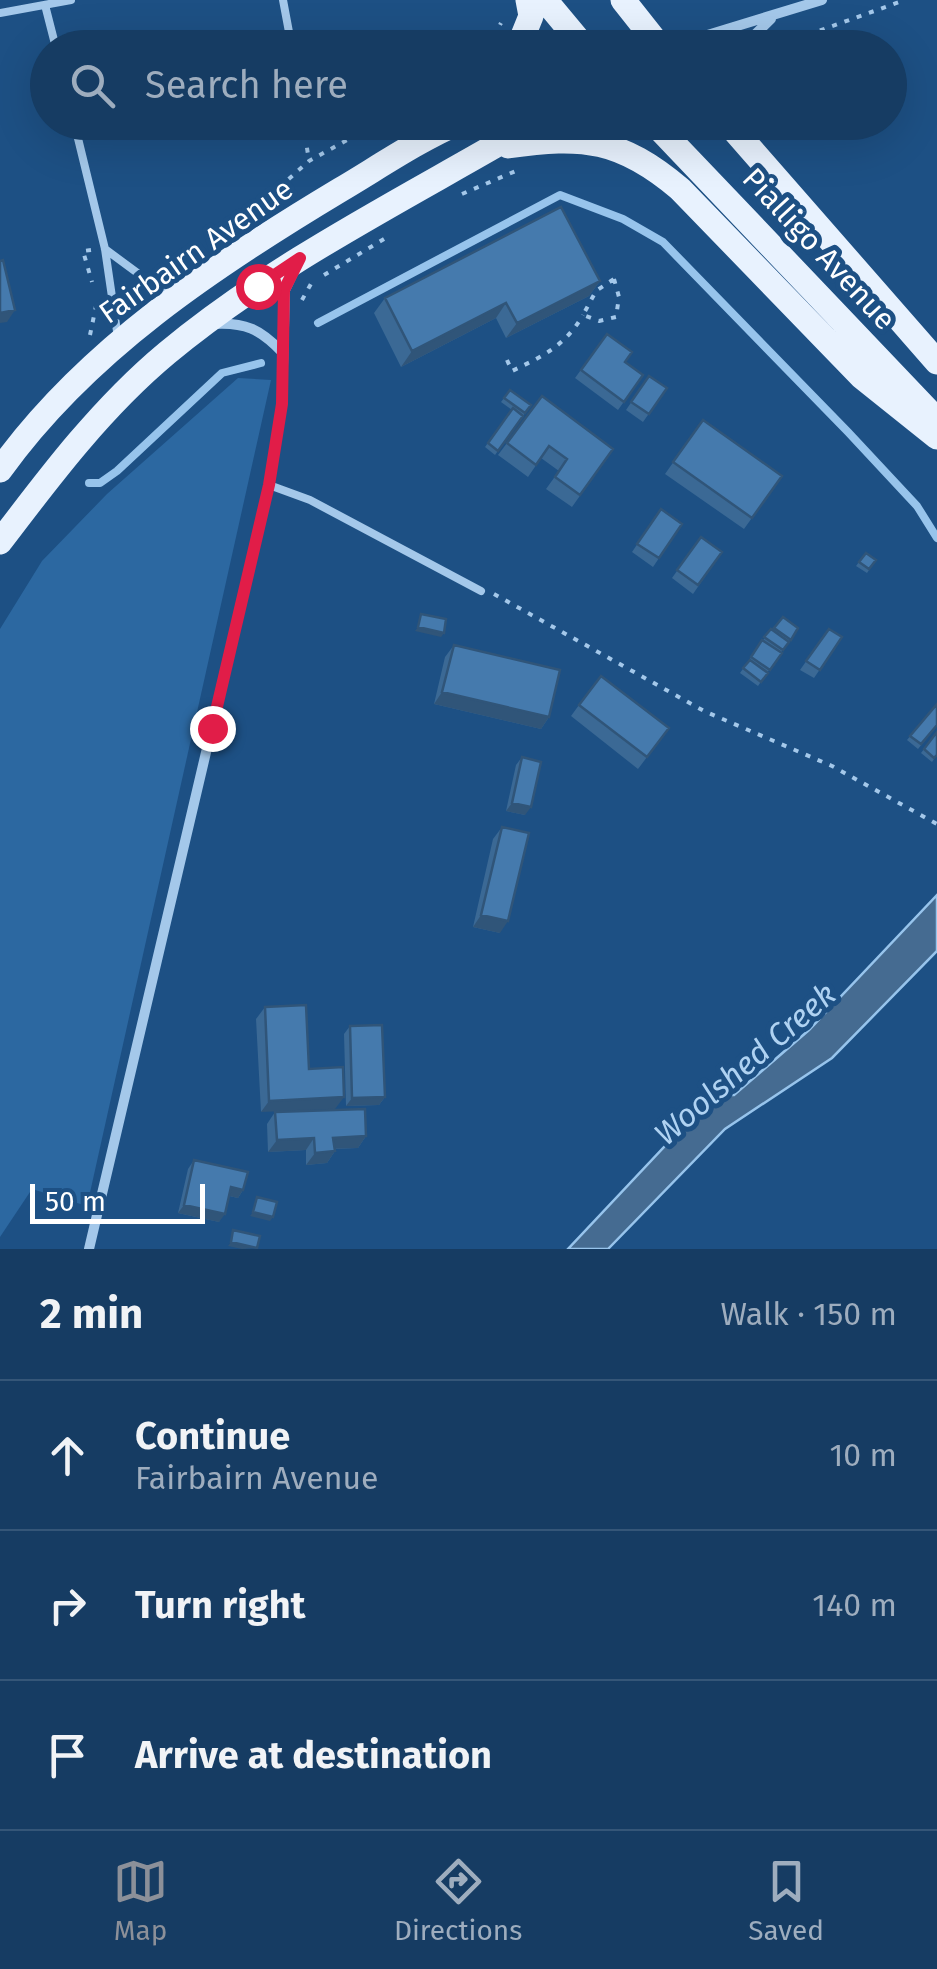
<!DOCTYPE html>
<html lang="en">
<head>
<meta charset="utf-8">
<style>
  body { margin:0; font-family:"Fira Sans",sans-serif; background:#23476c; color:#f1f3f6 }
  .scale { position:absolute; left:30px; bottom:25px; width:175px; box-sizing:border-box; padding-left:10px; border:5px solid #fff; border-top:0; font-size:28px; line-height:35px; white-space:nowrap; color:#fff; -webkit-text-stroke:8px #1d5084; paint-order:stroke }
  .stop { position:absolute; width:30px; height:30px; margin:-22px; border:8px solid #e11d48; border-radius:50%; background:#fff }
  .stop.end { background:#e11d48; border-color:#fff; box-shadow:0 2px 10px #0008 }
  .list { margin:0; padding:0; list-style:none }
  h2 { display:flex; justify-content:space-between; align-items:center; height:130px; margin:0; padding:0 40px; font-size:42px }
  h2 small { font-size:32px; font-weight:400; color:#9eadbe }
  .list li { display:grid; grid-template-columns:65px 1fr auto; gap:30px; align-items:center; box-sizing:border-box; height:150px; padding:0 40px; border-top:2px solid #355678 }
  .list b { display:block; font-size:38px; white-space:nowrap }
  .list p { margin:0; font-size:32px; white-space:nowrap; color:#9eadbe }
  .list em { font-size:32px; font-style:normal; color:#9eadbe }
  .icon { flex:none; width:55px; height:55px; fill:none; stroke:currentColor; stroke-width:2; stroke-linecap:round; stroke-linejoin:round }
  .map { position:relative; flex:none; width:937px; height:1249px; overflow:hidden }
  .search { position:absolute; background:#163c63; box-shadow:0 10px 40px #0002; left:30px; right:30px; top:30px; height:110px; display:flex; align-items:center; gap:25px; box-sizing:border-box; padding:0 35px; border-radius:55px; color:#9eadbe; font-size:38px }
  .sheet { height:580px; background:#163c63 }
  nav { display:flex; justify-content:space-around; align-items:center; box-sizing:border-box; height:140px; border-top:2px solid #355678; background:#163c63; font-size:28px; color:#9eadbe }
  nav a { display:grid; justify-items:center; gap:5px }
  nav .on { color:#8c9099 }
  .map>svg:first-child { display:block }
</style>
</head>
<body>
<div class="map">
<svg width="937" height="1249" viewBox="0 0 937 1249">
  <rect width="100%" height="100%" fill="#1d5084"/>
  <path fill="#2c68a1" d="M238,378L271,380L87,1206L32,1189L0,1237V629L42,561L107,494Z"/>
  <path fill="#456b91" stroke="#97c4ec" stroke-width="2.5" d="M937,895V951L832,1058L725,1129L608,1249H568L713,1095H734L809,1030Z"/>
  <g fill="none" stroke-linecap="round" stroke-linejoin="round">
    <path stroke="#97c4ec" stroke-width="8" d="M318,323L560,195L623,219L663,242L848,432L917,506L937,538
      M89,483H100L117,471L222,373L261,363"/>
    <path stroke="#a4c8ea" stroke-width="4" stroke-dasharray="5 8" stroke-linecap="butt" d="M488,48L501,23
      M771,48L905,0
      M303,122L309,161
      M462,194L518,170
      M240,222L309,161L380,122
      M91,250L83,251L92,282
      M324,275L389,236
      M614,279L619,297L616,317L599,321L583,315L596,291Z
      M302,300L312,282
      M90,335L96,306
      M507,360L512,371C543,356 565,346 583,315
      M494,594L704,711L832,766L937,824"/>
    <path stroke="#a4c8ea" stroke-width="8" d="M283,0L292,48
      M45,5L56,48
      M0,13L71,0
      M74,122L105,249L118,338
      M105,249L170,297
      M269,485L310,500L481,591"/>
    <path stroke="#a4c8ea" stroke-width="10" d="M665,48L822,0
      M741,48L771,19
      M213,324C245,322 260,329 282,352
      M89,1249L269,485L282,404L285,290L295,269"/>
    <path stroke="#e8f2fe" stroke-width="25" d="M545,0L585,48
      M623,0L661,48
      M518,48L531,16L528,0
      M653,122L936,419
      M727,122L937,362
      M508,146C583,135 621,139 680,189L862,377L937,437
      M0,470C86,350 215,265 340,190C379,167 418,140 460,122
      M0,542C50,476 102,407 167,353C279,260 411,196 536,122"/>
  </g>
  <path fill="#3b6995" d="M600,281L589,296L506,338L496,318L401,367L374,313L385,298Z
    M607,334L625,362L643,375L618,410L575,378Z
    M649,376L667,388L643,422L626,410Z
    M510,390L531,405L495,455L485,447L512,410L501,402Z
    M542,396L613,449L572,507L546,489L559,471L541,458L528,477L498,455Z
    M703,420L782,476L744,529L665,474Z
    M661,509L682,524L653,567L632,552Z
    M701,537L722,552L693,594L672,578Z
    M866,553L876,560L867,573L856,566Z
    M783,617L798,628L758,686L740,673L771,629L773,630Z
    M829,629L842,637L814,678L800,670Z
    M454,645L549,717L541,729L434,704L445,657Z
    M937,704V726L918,749L907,740Z
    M579,705L669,728L638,769L571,716Z
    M937,732V755L932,762L921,753Z
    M522,757L525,815L506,811L516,765Z
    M502,827L500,933L473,927L493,839Z
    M265,1007L309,1069L261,1112L256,1019Z
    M350,1026L385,1097L379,1105L346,1106L344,1034Z
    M275,1112L366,1136L358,1148L335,1149V1151L327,1163L306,1165V1150L268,1152L267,1124Z
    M194,1160L243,1190L238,1198L229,1196L219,1222L178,1213L188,1169Z"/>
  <path fill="#305579" d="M600,281L589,296L506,338L517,323Z
    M506,303L496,318L401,367L412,351Z
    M15,310L7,322L0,323V313Z
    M418,627L444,633L441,637L415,631Z
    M442,692L549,717L541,729L434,704Z
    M512,803L531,807L525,815L506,811Z
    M481,915L508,921L500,933L473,927Z
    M344,1097L335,1109L261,1112L269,1101Z
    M385,1097L379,1105L346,1106L352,1098Z
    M366,1136L358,1148L325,1149L333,1138Z
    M314,1138L306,1150L268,1152L277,1140Z
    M335,1151L327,1163L306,1165L315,1153Z
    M231,1187L243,1190L238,1198L225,1195Z
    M184,1205L225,1214L219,1222L178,1213Z
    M253,1212L273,1217L270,1221L250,1216Z
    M231,1242L257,1248L242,1249L228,1246Z"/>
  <path fill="#457aad" stroke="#305579" stroke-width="2.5" d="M561,207L600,281L517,323L506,303L412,351L385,298Z
    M3,260L15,310L0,313V261Z
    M607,334L632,352L625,362L643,375L624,402L581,370Z
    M649,376L667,388L649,414L631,402Z
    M510,390L531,405L525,413L504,398Z
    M542,396L613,449L580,495L555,477L567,459L549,446L536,465L507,443Z
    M513,408L523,416L498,451L488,443Z
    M703,420L782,476L752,518L673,462Z
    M661,509L682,524L659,558L637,544Z
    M701,537L722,552L698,585L677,570Z
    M866,553L876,560L869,569L859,562Z
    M421,614L446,619L444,633L418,627Z
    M783,617L798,628L791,640L774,628Z
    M771,629L789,642L783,650L764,637Z
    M829,629L842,637L820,670L806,661Z
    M762,640L782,653L770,670L751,657Z
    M454,645L560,670L549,717L442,692Z
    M750,660L768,673L761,682L743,668Z
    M601,676L669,728L647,757L579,705Z
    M937,704V725L921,744L910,736Z
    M937,732V755L934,758L924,749Z
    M522,757L541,762L531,807L512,803Z
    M502,827L529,833L508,921L481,915Z
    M306,1005L309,1069L343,1067L344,1097L269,1101L265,1007Z
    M382,1025L385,1097L352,1098L350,1026Z
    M365,1109L366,1136L333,1138L335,1151L315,1153L314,1138L277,1140L275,1112Z
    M194,1160L248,1172L243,1190L231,1187L225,1214L184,1205Z
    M257,1197L277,1202L273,1217L253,1212Z
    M233,1230L260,1236L257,1248L231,1242Z"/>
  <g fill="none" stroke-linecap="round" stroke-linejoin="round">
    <path stroke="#e11d48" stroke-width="12" d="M212,728L269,485L282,404L284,290L300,258L258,286"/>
  </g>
  <g text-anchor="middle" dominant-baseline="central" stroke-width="10" stroke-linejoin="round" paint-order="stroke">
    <g font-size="30" fill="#fff" stroke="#1d5084">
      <text transform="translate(819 249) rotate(47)">Pialligo Avenue</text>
      <text transform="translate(196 251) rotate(-35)">Fairbairn Avenue</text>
    </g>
    <g font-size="32" font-style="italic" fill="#afd2f2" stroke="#1d5084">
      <text transform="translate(745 1064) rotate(-41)">Woolshed Creek</text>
    </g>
  </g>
</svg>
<div class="scale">50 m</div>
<div class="stop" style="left:258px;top:286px"></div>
<div class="stop end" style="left:212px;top:728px"></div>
<div class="search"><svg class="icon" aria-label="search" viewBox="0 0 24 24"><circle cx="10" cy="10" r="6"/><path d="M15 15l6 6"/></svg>Search here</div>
</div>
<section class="sheet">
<h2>2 min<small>Walk · 150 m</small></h2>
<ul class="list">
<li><svg class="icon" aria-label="ahead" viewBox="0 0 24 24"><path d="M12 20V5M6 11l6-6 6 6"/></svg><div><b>Continue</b><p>Fairbairn Avenue</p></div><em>10 m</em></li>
<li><svg class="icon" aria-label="right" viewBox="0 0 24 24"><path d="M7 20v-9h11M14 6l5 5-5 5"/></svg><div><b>Turn right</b></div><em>140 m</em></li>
<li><svg class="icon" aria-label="arrive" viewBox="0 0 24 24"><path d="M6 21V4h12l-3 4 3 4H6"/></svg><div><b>Arrive at destination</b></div></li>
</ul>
</section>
<nav>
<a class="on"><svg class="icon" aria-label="map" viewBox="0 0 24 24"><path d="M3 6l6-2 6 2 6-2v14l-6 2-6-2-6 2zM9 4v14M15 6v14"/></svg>Map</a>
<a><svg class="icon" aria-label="directions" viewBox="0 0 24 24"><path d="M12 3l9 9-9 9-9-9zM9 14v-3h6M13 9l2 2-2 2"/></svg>Directions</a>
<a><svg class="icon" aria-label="saved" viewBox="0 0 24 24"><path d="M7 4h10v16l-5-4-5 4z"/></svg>Saved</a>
</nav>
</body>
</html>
